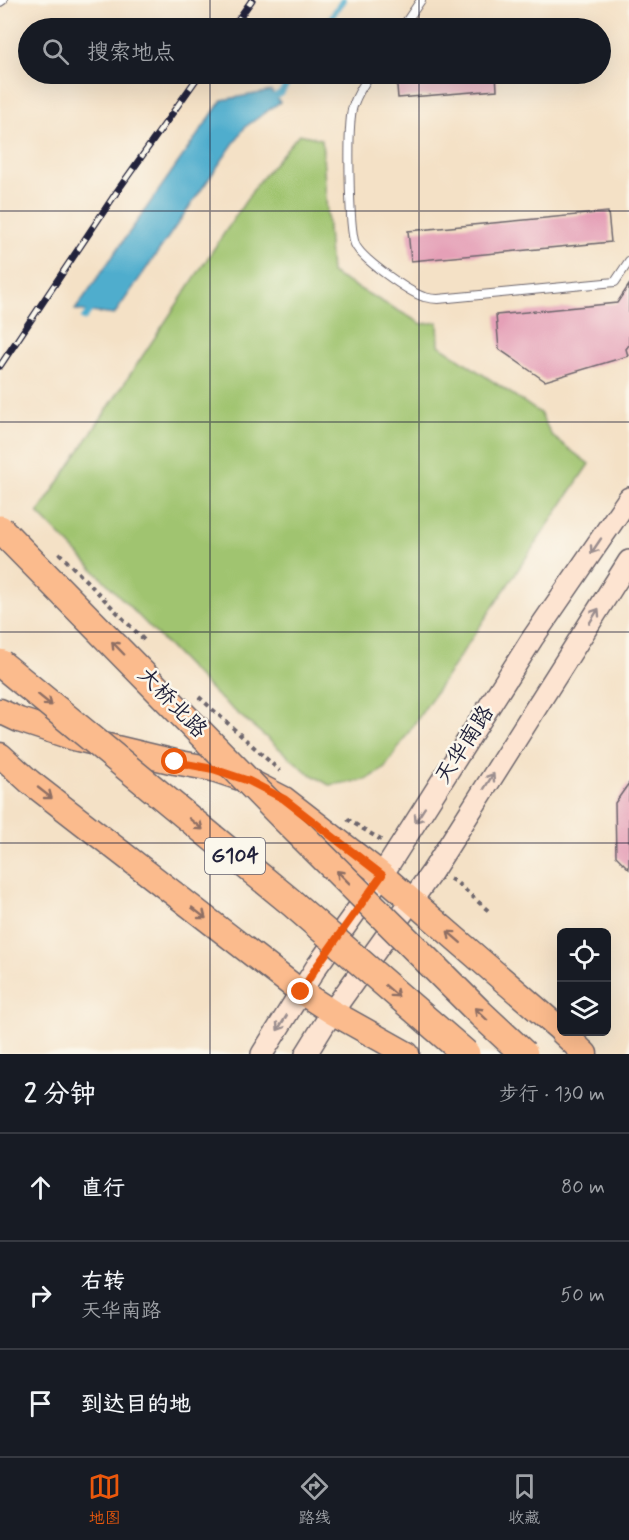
<!DOCTYPE html>
<html lang="zh">
<head>
<meta charset="utf-8">
<style>
  body { margin:0; font-family:Mynerve,"LXGW WenKai TC",sans-serif; background:#242831; color:#f1f3f6 }
  .controls { position:absolute; right:18px; bottom:18px; display:grid; overflow:hidden; border-radius:9px; box-shadow:0 6px 24px #0002 }
  .controls button { width:54px; height:54px; display:grid; place-items:center; padding:0; border:0; border-bottom:2px solid #363941; background:#171b24; color:#f1f3f6; font:30px sans-serif }
  .stop { position:absolute; width:18px; height:18px; margin:-14px; border:4px solid #ea580c; border-radius:50%; background:#fff }
  .stop.end { background:#ea580c; border-color:#fff; box-shadow:0 2px 6px #0008 }
  .list { margin:0; padding:0; list-style:none }
  h2 { display:flex; justify-content:space-between; align-items:center; height:78px; margin:0; padding:0 24px; font-size:26px }
  h2 small { font-size:20px; font-weight:400; color:#9ea1a6 }
  .list li { display:grid; grid-template-columns:39px 1fr auto; gap:18px; align-items:center; box-sizing:border-box; height:108px; padding:0 24px; border-top:2px solid #363941 }
  .list b { display:block; font-size:22px; white-space:nowrap }
  .list p { margin:0; font-size:20px; white-space:nowrap; color:#9ea1a6 }
  .list em { font-size:20px; font-style:normal; color:#9ea1a6 }
  .icon { flex:none; width:33px; height:33px; fill:none; stroke:currentColor; stroke-width:2; stroke-linecap:round; stroke-linejoin:round }
  .map { position:relative; flex:none; width:629px; height:1054px; overflow:hidden }
  .search { position:absolute; background:#171b24; box-shadow:0 6px 24px #0002; left:18px; right:18px; top:18px; height:66px; display:flex; align-items:center; gap:15px; box-sizing:border-box; padding:0 21px; border-radius:33px; color:#9ea1a6; font-size:22px }
  .sheet { height:402px; background:#171b24 }
  nav { display:flex; justify-content:space-around; align-items:center; box-sizing:border-box; height:84px; border-top:2px solid #363941; background:#171b24; font-size:16px; color:#9ea1a6 }
  nav a { display:grid; justify-items:center; gap:3px }
  nav .on { color:#ea580c }
  .map>svg:first-child { display:block }
</style>
</head>
<body>
<div class="map">
<svg width="629" height="1054" viewBox="0 0 629 1054">
  <rect width="100%" height="100%" fill="#fbf7ec"/>
  <filter id="ink" filterUnits="userSpaceOnUse"><feTurbulence type="fractalNoise" baseFrequency=".0167" numOctaves="2"/><feDisplacementMap in="SourceGraphic" scale="12" xChannelSelector="R" yChannelSelector="G"/><feConvolveMatrix kernelMatrix="1 2 1 2 8 2 1 2 1" color-interpolation-filters="sRGB"/></filter>
  <filter id="wash" filterUnits="userSpaceOnUse"><feTurbulence type="fractalNoise" baseFrequency=".008" numOctaves="4" result="noise"/><feDisplacementMap in="SourceGraphic" scale="24" xChannelSelector="R" yChannelSelector="G"/><feGaussianBlur stdDeviation="1.35" result="paint"/><feColorMatrix in="noise" values="0 0 0 0 0 0 0 0 0 0 0 0 0 0 0 0 0 1.4 0 .05"/><feComposite in="paint" operator="in"/></filter>
  <g filter="url(#wash)">
    <rect width="100%" height="100%" fill="#f4e1c6"/>
    <path fill="#a0c46f" stroke="#617355" stroke-width="1.5" d="M299,134L322,139L331,273L422,324L438,322L439,345L540,413L552,436L589,464L384,769L366,780L329,785L307,772L216,695L38,513L257,184Z"/>
    <path fill="#4fadcd" stroke="#386884" stroke-width="1.5" d="M271,91L280,102L245,127L114,315L75,310L222,100Z"/>
    <g fill="none" stroke-linecap="round" stroke-linejoin="round">
      <path stroke="#4fadcd" stroke-width="6" d="M324,28L343,0
        M270,99L281,93L294,74
        M84,318L94,305"/>
    </g>
    <g id="blocks">
      <path fill="#e5a0b7" d="M396,74H496L497,90L398,98Z
        M608,212L611,242L411,261L408,231Z
        M629,285V345L626,349L628,356L545,381L499,349L496,315L617,303Z
        M629,783V869L616,856L615,803Z"/>
    </g>
  </g>
  <g filter="url(#ink)">
    <use href="#blocks" fill-opacity="0" stroke="#6c656c" stroke-width="1.5"/>
    <g fill="none" stroke-linecap="round" stroke-linejoin="round">
      <g stroke="#6c656c" stroke-width="10">
        <path id="lane" d="M0,2L3,0
          M402,28L421,0
          M371,74C364,83 357,95 353,106C347,123 349,228 355,244C361,259 409,292 424,297C428,298 434,299 438,299L615,282L629,261"/>
      </g>
      <g stroke="#6c656c" stroke-width="24">
        <path id="secondary" d="M262,1054L317,966L382,875L532,639L629,498
          M306,1054L332,1012L432,872L629,561"/>
      </g>
      <g stroke="#6c656c" stroke-width="27">
        <path id="primary" d="M0,711L19,720L74,738L175,762L213,769L249,781L284,799L382,875L562,1031
          M0,755L30,782L301,992L332,1012L407,1054
          M562,1032L585,1054"/>
      </g>
      <path stroke="#6c656c" stroke-width="4" stroke-dasharray="4.5 4.5" stroke-linecap="butt" d="M59,553L146,642
        M199,697L280,771
        M347,819L381,840
        M450,879L456,882L491,913"/>
      <use href="#lane" stroke="#fff" stroke-width="8"/>
      <use href="#secondary" stroke="#fde4d1" stroke-width="21"/>
      <use href="#primary" stroke="#fbbb8d" stroke-width="24"/>
      <g stroke="#22223b" stroke-width="7">
        <path id="rail" d="M232,28L252,0
          M0,366L118,190L200,74"/>
      </g>
      <use href="#rail" stroke="#fbf7ec" stroke-width="4.5" stroke-dasharray="14" stroke-linecap="butt"/>
      <g stroke="#6c656c" stroke-width="30" stroke-linecap="butt">
        <path id="highway-bridge" d="M0,529L280,814L481,1014L524,1054
          M0,663L292,903L466,1054"/>
      </g>
      <use href="#highway-bridge" stroke="#fbbb8d" stroke-width="27"/>
    </g>
    <defs><path id="oneway-shaft" d="M-6 0H5M1.5-3L5.5 0L1.5 3" fill="none" stroke-width="1.6" stroke-linecap="round" stroke-linejoin="round" transform="scale(1.5)"/></defs>
    <g stroke="#9a8d8e">
      <use href="#oneway-shaft" transform="translate(596 546) rotate(124)"/>
      <use href="#oneway-shaft" transform="translate(594 616) rotate(-58)"/>
      <use href="#oneway-shaft" transform="translate(489 781) rotate(-58)"/>
      <use href="#oneway-shaft" transform="translate(420 815) rotate(123)"/>
      <use href="#oneway-shaft" transform="translate(282 1023) rotate(122)"/>
    </g>
    <g stroke="#8e6e64">
      <use href="#oneway-shaft" transform="translate(118 648) rotate(-134)"/>
      <use href="#oneway-shaft" transform="translate(45 700) rotate(39)"/>
      <use href="#oneway-shaft" transform="translate(45 793) rotate(38)"/>
      <use href="#oneway-shaft" transform="translate(196 824) rotate(39)"/>
      <use href="#oneway-shaft" transform="translate(343 877) rotate(-135)"/>
      <use href="#oneway-shaft" transform="translate(199 913) rotate(38)"/>
      <use href="#oneway-shaft" transform="translate(454 937) rotate(-139)"/>
      <use href="#oneway-shaft" transform="translate(392 991) rotate(41)"/>
      <use href="#oneway-shaft" transform="translate(481 1014) rotate(-136)"/>
    </g>
  </g>
  <g fill="none" stroke-linecap="round" stroke-linejoin="round" filter="url(#ink)">
    <path stroke="#ea580c" stroke-width="8" d="M175,762L213,769L249,781L284,799L382,875L317,966L301,992"/>
  </g>
  <path fill="none" stroke="#22223b" stroke-width="1.5" stroke-opacity="0.55" d="M210,0V28M419,0V28M210,74V1054M419,74V1054M0,211H629M0,422H629M0,632H629M0,843H629"/>
  <g text-anchor="middle" dominant-baseline="central" stroke-width="5" stroke-linejoin="round" paint-order="stroke">
    <rect fill="#fbf7ec" stroke="#636270" stroke-width="1.5" x="205" y="838" width="60" height="36" rx="4.5"/>
    <g font-size="21" font-weight="bold" fill="#22223b">
      <text x="235" y="856">G104</text>
    </g>
    <g font-size="22" fill="#22223b" stroke="#fbf7ec">
      <text transform="translate(172 703) rotate(46)">大桥北路</text>
      <text transform="translate(465 745) rotate(-57)">天华南路</text>
    </g>
  </g>
</svg>
<div class="controls">
<button><svg class="icon" aria-label="locate" viewBox="0 0 24 24"><circle cx="12" cy="12" r="6"/><path d="M12 2v4M12 18v4M2 12h4M18 12h4"/></svg></button>
<button><svg class="icon" aria-label="layers" viewBox="0 0 24 24"><path d="M12 4l9 5-9 5-9-5zM3 14l9 5 9-5"/></svg></button>
</div>
<div class="stop" style="left:175px;top:762px"></div>
<div class="stop end" style="left:301px;top:992px"></div>
<div class="search"><svg class="icon" aria-label="search" viewBox="0 0 24 24"><circle cx="10" cy="10" r="6"/><path d="M15 15l6 6"/></svg>搜索地点</div>
</div>
<section class="sheet">
<h2>2 分钟<small>步行 · 130 m</small></h2>
<ul class="list">
<li><svg class="icon" aria-label="ahead" viewBox="0 0 24 24"><path d="M12 20V5M6 11l6-6 6 6"/></svg><div><b>直行</b></div><em>80 m</em></li>
<li><svg class="icon" aria-label="right" viewBox="0 0 24 24"><path d="M7 20v-9h11M14 6l5 5-5 5"/></svg><div><b>右转</b><p>天华南路</p></div><em>50 m</em></li>
<li><svg class="icon" aria-label="arrive" viewBox="0 0 24 24"><path d="M6 21V4h12l-3 4 3 4H6"/></svg><div><b>到达目的地</b></div></li>
</ul>
</section>
<nav>
<a class="on"><svg class="icon" aria-label="map" viewBox="0 0 24 24"><path d="M3 6l6-2 6 2 6-2v14l-6 2-6-2-6 2zM9 4v14M15 6v14"/></svg>地图</a>
<a><svg class="icon" aria-label="directions" viewBox="0 0 24 24"><path d="M12 3l9 9-9 9-9-9zM9 14v-3h6M13 9l2 2-2 2"/></svg>路线</a>
<a><svg class="icon" aria-label="saved" viewBox="0 0 24 24"><path d="M7 4h10v16l-5-4-5 4z"/></svg>收藏</a>
</nav>
</body>
</html>
